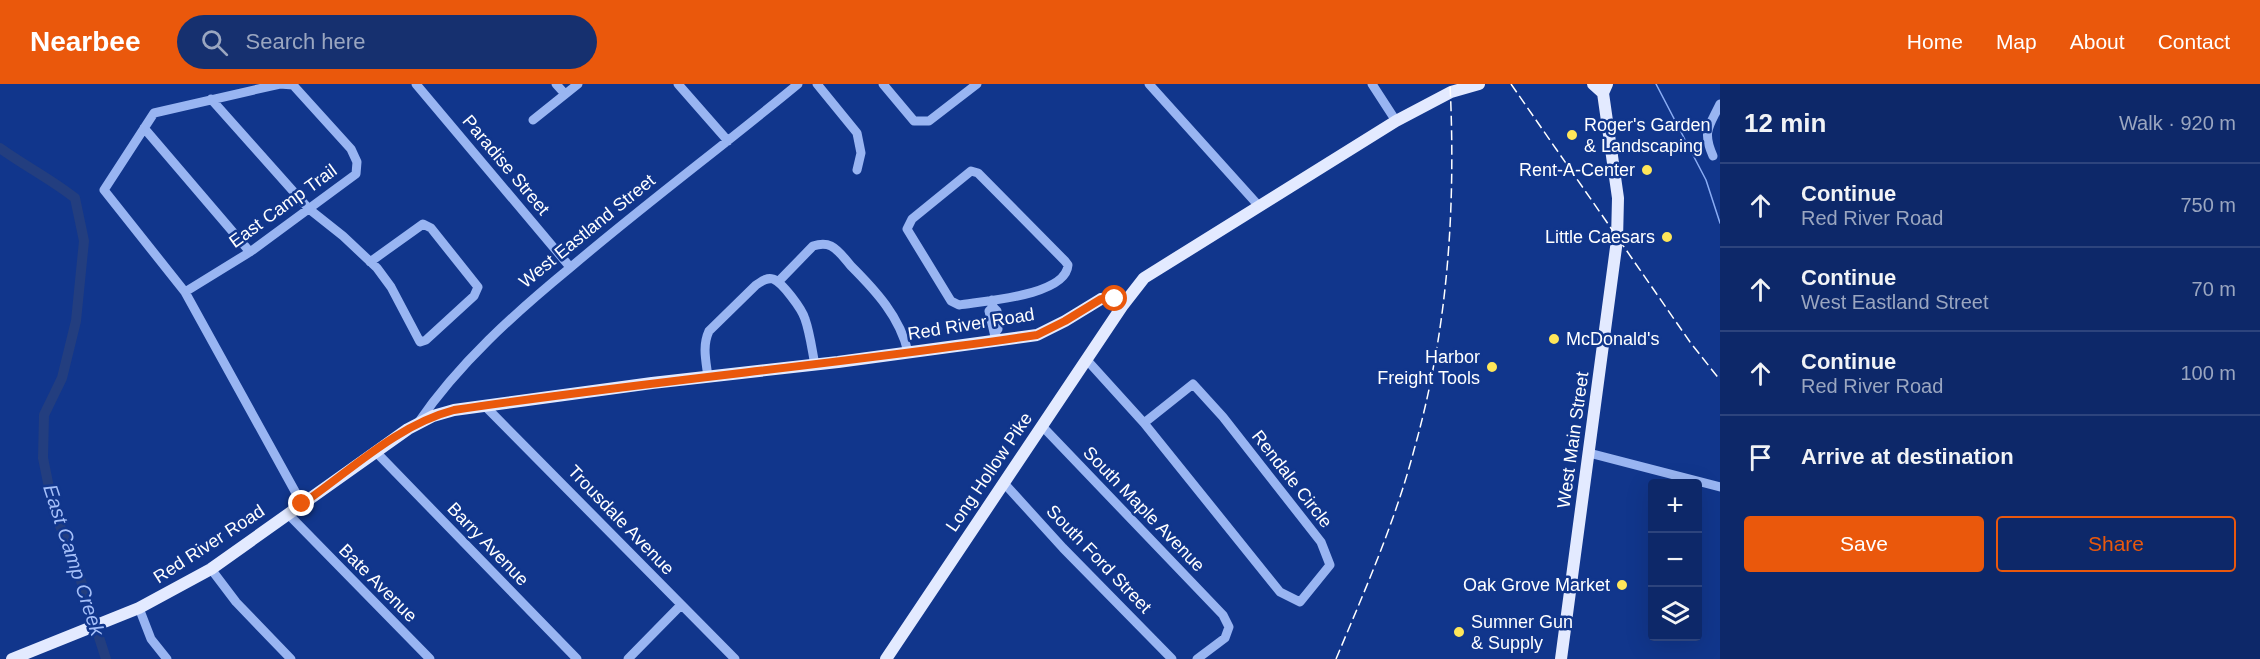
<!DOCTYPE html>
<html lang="en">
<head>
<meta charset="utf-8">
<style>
  body { margin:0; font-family:Arial,sans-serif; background:#16306f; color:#f1f3f6 }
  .controls { position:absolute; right:18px; bottom:18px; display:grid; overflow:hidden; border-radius:6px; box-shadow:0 6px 24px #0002 }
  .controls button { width:54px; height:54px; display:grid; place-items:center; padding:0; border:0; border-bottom:2px solid #2d447d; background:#0d2869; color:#f1f3f6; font:30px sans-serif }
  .stop { position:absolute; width:18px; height:18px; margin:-14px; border:4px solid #ea580c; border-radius:50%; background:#fff }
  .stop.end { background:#ea580c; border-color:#fff; box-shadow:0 2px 6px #0008 }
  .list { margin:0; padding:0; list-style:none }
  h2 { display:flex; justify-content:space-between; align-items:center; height:78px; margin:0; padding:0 24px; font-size:26px }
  h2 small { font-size:20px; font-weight:400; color:#9aa6c0 }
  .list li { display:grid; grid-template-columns:39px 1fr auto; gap:18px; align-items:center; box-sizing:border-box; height:84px; padding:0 24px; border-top:2px solid #2d447d }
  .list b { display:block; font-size:22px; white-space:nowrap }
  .list p { margin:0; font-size:20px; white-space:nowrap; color:#9aa6c0 }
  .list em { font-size:20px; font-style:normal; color:#9aa6c0 }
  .actions { display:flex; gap:12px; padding:18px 24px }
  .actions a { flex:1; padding:14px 0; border:2px solid #ea580c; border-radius:6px; text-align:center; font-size:21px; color:#ea580c }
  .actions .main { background:#ea580c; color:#fff }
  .icon { flex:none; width:33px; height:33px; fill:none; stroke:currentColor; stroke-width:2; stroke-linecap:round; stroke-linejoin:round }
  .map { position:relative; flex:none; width:1720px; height:575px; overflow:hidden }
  header { display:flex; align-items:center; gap:36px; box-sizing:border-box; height:84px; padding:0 30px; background:#ea580c; color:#fff }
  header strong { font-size:28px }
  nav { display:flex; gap:33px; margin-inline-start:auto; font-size:21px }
  .search { width:420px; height:54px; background:#16306f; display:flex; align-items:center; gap:15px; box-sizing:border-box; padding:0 21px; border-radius:33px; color:#9aa6c0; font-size:22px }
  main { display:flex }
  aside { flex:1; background:#0d2869 }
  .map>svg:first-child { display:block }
</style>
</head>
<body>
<header>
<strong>Nearbee</strong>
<div class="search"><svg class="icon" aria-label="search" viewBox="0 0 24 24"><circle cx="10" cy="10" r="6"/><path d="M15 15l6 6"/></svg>Search here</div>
<nav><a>Home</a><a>Map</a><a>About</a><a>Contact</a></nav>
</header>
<main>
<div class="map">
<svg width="1720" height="575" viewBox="0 0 1720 575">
  <rect width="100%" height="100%" fill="#11368c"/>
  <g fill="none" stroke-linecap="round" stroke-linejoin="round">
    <path stroke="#8aadf5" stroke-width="1.5" d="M1656,0L1706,96L1720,139"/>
    <path stroke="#233e7f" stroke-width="10" d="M0,64C25,82 51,95 75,114L84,157L76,237L62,294L44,331L43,374L54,428L73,472L106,575"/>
    <path stroke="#99b5f2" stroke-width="9" d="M280,0L154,29L104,106L185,208L302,420
      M416,0L570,183
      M556,0L565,10
      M678,0L728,57
      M817,0L857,49L861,69L857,86
      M883,0L914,37H929L977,0
      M1149,0L1258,121
      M1372,0L1396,37
      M211,15L309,125L343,152L377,184L391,203L420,258L426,256L474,212L478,203L431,144L423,140L370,178
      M533,36L578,0
      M144,44L250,168
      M1713,72C1702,47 1709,43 1720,20
      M971,87L978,89L1065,177L1068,181C1066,212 983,217 959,221L951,217L907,145L912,135Z
      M778,198L813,162C819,160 825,159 831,162C839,166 845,175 851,182C876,207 900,233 908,268
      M185,208L250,168L356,90L357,78L351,65L293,1L280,0
      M992,216L993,223L989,227L996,257
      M993,223L997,227L998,245L995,249
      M1086,275L1144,339
      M708,293C706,277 702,262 709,247L756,201C761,198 766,193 773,195C782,198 802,225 805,235C810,249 812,266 815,281
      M1193,300L1223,333L1321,458L1330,481L1300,518L1280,508L1144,339Z
      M484,321L735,575
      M418,339C459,279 515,229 571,183C645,120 723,62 798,0
      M1042,342L1223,531L1229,543L1225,554L1197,575
      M375,367L577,575
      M1589,369L1720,403
      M1003,398L1063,464L1172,575
      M288,430L430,575
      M211,485L236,518L291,575
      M139,524L151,555L167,575
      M628,575L681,521"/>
    <path stroke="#e3eaff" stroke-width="12" d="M1593,0L1603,9
      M12,575L139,524L211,485L408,345L433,332L454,326L652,299L838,278L1037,251L1065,237L1101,215L1111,214L1123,221
      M886,575L1123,221L1144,194L1396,37L1451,8L1479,0
      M1561,575L1617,156L1618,114L1603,9L1607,0"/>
    <path stroke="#fff" stroke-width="1.5" stroke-dasharray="10 4.5" stroke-linecap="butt" d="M1511,0L1690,258L1720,296
      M1336,575C1365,506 1395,438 1414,366C1448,246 1456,124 1450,0"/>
  </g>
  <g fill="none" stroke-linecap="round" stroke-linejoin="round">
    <path stroke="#ea580c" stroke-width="8" d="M302,420C350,387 397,341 454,326C648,297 843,280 1037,251L1065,237L1101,215H1115"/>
  </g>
  <g fill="#ffe659" stroke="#11368c" stroke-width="2">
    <circle cx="1572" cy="51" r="6"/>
    <circle cx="1647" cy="86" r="6"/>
    <circle cx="1667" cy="153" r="6"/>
    <circle cx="1554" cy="255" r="6"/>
    <circle cx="1492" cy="283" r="6"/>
    <circle cx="1622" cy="501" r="6"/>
    <circle cx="1459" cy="548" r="6"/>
  </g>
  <g text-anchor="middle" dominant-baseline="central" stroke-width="5" stroke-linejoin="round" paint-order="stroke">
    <g font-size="18" fill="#fff" stroke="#11368c" text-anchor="end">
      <text x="1584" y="41" text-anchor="start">Roger's Garden<tspan x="1584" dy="21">&amp; Landscaping</tspan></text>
      <text x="1635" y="86">Rent-A-Center</text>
      <text x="1655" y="153">Little Caesars</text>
      <text x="1566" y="255" text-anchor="start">McDonald's</text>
      <text x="1480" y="273">Harbor<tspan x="1480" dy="21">Freight Tools</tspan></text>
      <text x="1610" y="501">Oak Grove Market</text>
      <text x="1471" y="538" text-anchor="start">Sumner Gun<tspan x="1471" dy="21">&amp; Supply</tspan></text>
    </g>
    <g font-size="18" fill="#fff" stroke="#11368c">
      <text transform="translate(506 81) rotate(50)">Paradise Street</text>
      <text transform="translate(283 122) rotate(-36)">East Camp Trail</text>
      <text transform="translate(587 147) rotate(-39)">West Eastland Street</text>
      <text transform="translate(971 240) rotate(-9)">Red River Road</text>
      <text transform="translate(1573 356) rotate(-82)">West Main Street</text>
      <text transform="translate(989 388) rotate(-56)">Long Hollow Pike</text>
      <text transform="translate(1292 395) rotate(52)">Rendale Circle</text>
      <text transform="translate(1144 425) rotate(46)">South Maple Avenue</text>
      <text transform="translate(621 436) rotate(46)">Trousdale Avenue</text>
      <text transform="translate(209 460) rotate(-33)">Red River Road</text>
      <text transform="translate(488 460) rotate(46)">Barry Avenue</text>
      <text transform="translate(1099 475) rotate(46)">South Ford Street</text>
      <text transform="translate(378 499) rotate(45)">Bate Avenue</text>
    </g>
    <g font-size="20" font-style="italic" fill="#a5bff9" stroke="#11368c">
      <text transform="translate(74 476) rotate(72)">East Camp Creek</text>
    </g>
  </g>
</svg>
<div class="controls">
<button>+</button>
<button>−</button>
<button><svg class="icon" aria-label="layers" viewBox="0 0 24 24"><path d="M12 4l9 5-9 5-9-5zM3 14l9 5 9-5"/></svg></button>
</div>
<div class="stop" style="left:1115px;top:215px"></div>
<div class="stop end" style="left:302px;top:420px"></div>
</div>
<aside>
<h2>12 min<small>Walk · 920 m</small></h2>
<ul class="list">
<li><svg class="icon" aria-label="ahead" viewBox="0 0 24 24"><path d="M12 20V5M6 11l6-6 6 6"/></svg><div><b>Continue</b><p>Red River Road</p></div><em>750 m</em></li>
<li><svg class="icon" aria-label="ahead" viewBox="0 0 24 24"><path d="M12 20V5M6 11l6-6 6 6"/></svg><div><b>Continue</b><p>West Eastland Street</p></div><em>70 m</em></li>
<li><svg class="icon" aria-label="ahead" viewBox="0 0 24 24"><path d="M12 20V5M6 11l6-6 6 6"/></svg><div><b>Continue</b><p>Red River Road</p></div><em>100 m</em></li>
<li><svg class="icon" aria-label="arrive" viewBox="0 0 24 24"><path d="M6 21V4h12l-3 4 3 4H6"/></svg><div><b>Arrive at destination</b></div></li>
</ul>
<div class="actions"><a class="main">Save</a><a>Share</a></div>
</aside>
</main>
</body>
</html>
